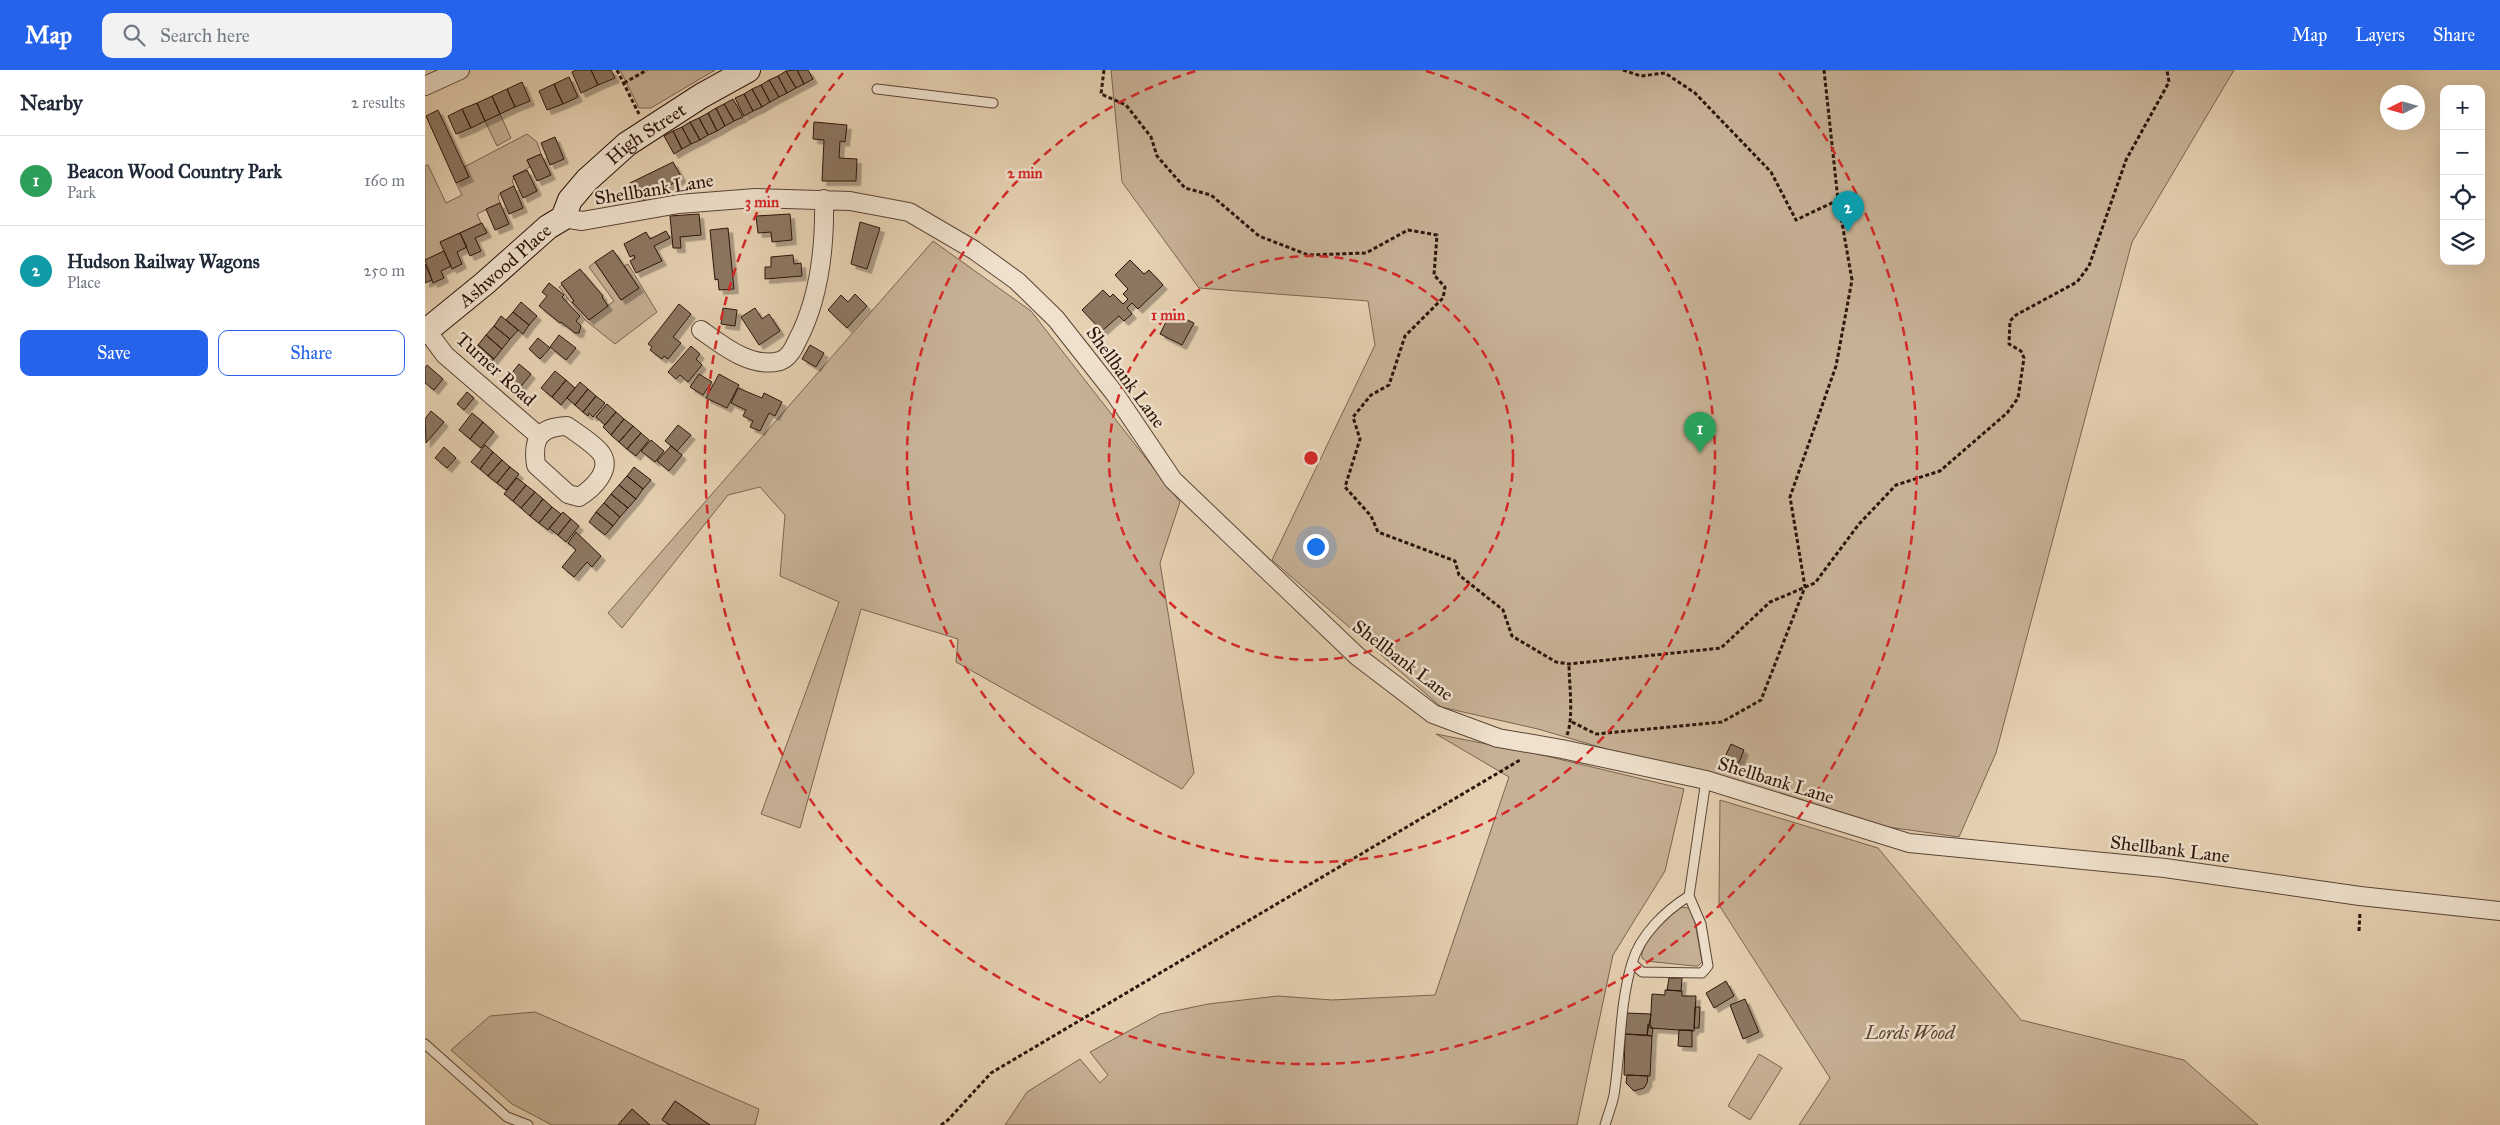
<!DOCTYPE html>
<html lang="en">
<head>
<meta charset="utf-8">
<style>
  body { margin:0; font-family:"IM FELL Great Primer",serif; background:#f2f2f3; color:#1f2937 }
  .controls { position:absolute; right:15px; top:15px; display:grid; overflow:hidden; border-radius:10px; box-shadow:0 5px 20px #0002 }
  .controls button { width:45px; height:45px; display:grid; place-items:center; padding:0; border:0; border-bottom:1px solid #e0e1e3; background:#fff; color:#1f2937; font:25px sans-serif }
  .compass { position:absolute; left:1955px; top:15px; width:45px; height:45px; border-radius:50%; background:#fff; box-shadow:0 5px 20px #0002; rotate:265deg }
  .you { position:absolute; left:890px; top:476px; width:18px; height:18px; margin:-12px; border:4px solid #fff; border-radius:50%; background:#1a73e8; box-shadow:0 0 0 8px #1a73e833 }
  .badge { display:grid; place-items:center; width:32px; height:32px; border-radius:50%; background:#2563eb; color:#fff; font-size:16px; font-weight:700 }
  .pin { position:absolute; translate:-50% -41px; filter:drop-shadow(0 1px 2px #0008) }
  .pin::after { content:''; position:absolute; top:26px; width:18px; height:15px; background:inherit; clip-path:polygon(0 0,100% 0,50% 100%) }
  .list { margin:0; padding:0; list-style:none }
  h2 { display:flex; justify-content:space-between; align-items:center; height:65px; margin:0; padding:0 20px; font-size:21px }
  h2 small { font-size:16px; font-weight:400; color:#747a83 }
  .list li { display:grid; grid-template-columns:32px 1fr auto; gap:15px; align-items:center; box-sizing:border-box; height:90px; padding:0 20px; border-top:1px solid #e0e1e3 }
  .list b { display:block; font-size:19px; white-space:nowrap }
  .list p { margin:0; font-size:16px; white-space:nowrap; color:#747a83 }
  .list em { font-size:16px; font-style:normal; color:#747a83 }
  .actions { display:flex; gap:10px; padding:15px 20px }
  .actions a { flex:1; padding:11px 0; border:1px solid #2563eb; border-radius:10px; text-align:center; font-size:18px; color:#2563eb }
  .actions .main { background:#2563eb; color:#fff }
  .icon { flex:none; width:28px; height:28px; fill:none; stroke:currentColor; stroke-width:2; stroke-linecap:round; stroke-linejoin:round }
  .map { position:relative; flex:none; width:2075px; height:1055px; overflow:hidden }
  header { display:flex; align-items:center; gap:30px; box-sizing:border-box; height:70px; padding:0 25px; background:#2563eb; color:#fff }
  header strong { font-size:24px }
  nav { display:flex; gap:28px; margin-inline-start:auto; font-size:18px }
  .search { width:350px; height:45px; background:#f2f2f3; display:flex; align-items:center; gap:12px; box-sizing:border-box; padding:0 18px; border-radius:10px; color:#747a83; font-size:19px }
  main { display:flex }
  aside { flex:1; background:#fff }
  .map>svg:first-child { display:block }
</style>
</head>
<body>
<header>
<strong>Map</strong>
<div class="search"><svg class="icon" aria-label="search" viewBox="0 0 24 24"><circle cx="10" cy="10" r="6"/><path d="M15 15l6 6"/></svg>Search here</div>
<nav><a>Map</a><a>Layers</a><a>Share</a></nav>
</header>
<main>
<aside>
<h2>Nearby<small>2 results</small></h2>
<ul class="list">
<li><span class="badge" style="background:#2e9e5b">1</span><div><b>Beacon Wood Country Park</b><p>Park</p></div><em>160 m</em></li>
<li><span class="badge" style="background:#0f9aa8">2</span><div><b>Hudson Railway Wagons</b><p>Place</p></div><em>250 m</em></li>
</ul>
<div class="actions"><a class="main">Save</a><a>Share</a></div>
</aside>
<div class="map">
<svg width="2075" height="1055" viewBox="0 0 2075 1055">
  <defs>
    <filter id="shadow"><feDropShadow dx="4.5" dy="4.5" stdDeviation="0" flood-color="#0004"/></filter>
  </defs>
  <rect width="100%" height="100%" fill="#e6d1b2"/>
  <filter id="stains"><feTurbulence type="fractalNoise" baseFrequency=".004" numOctaves="4"/><feColorMatrix values="0 0 0 0 .2 0 0 0 0 .09 0 0 0 0 .02 0 0 0 .5 -.17"/></filter>
  <radialGradient id="worn" r=".72"><stop offset=".6" stop-color="#630" stop-opacity="0"/><stop offset="1" stop-color="#630" stop-opacity=".3"/></radialGradient>
  <path fill="#c7b196" stroke="#7a6451" d="M195,0H290L226,38H214Z
    M686,0H1809L1707,172L1571,683L1534,767L1434,753L1113,659L1016,637L847,490L950,275L943,231L774,218L697,112Z
    M75,44L86,68L72,76L60,51Z
    M102,64L112,72L116,84L102,90L105,97L88,106L89,109L87,110L89,116L73,126L75,133L52,144L56,153L15,172L19,181L0,190V96L3,95L21,133L37,125L31,113L44,107L39,97Z
    M508,171L606,241L755,432L735,493L769,703L757,719L531,592L533,569L436,539L375,758L336,744L414,532L355,506L360,445L335,417L303,425L197,558L183,543Z
    M170,192L196,230L213,218L199,196L203,194L232,242L190,274L160,250L134,217L137,215L149,231L148,232L164,250L189,231L164,197Z
    M1011,664L1117,685L1259,719L1240,801L1188,885L1152,1055H580L602,1022L655,989L675,1013L683,1005L665,982L735,944L783,934L853,926L907,930L1010,925L1084,707Z
    M1295,730L1453,778L1596,950L1759,990L1833,1055H1374L1405,1008L1294,835Z
    M1255,837L1265,838L1268,841L1277,892L1273,896H1269L1221,891L1217,888C1214,874 1245,846 1255,837Z
    M110,942L334,1039L330,1055H285L250,1031L237,1049L245,1055H225L207,1039L193,1055H127L87,1034L26,980L65,946Z
    M1334,984L1357,998L1325,1050L1303,1036Z"/>
  <path fill="#8d7762" stroke="#2d160c" filter="url(#shadow)" d="M151,0H166L173,15L156,23L147,2Z
    M166,0H186L190,8L173,15Z
    M372,0H383L388,9L379,14Z
    M372,0L379,14L371,18L361,1Z
    M361,1L371,18L362,23L353,6Z
    M353,6L362,23L354,27L344,10Z
    M144,7L153,27L138,34L129,14Z
    M344,10L354,27L345,32L336,15Z
    M97,12L105,31L90,37L82,19Z
    M129,14L138,34L122,40L114,21Z
    M336,15L345,32L337,37L327,19Z
    M82,19L90,37L75,44L67,26Z
    M327,19L337,37L328,41L319,24Z
    M319,24L328,41L319,46L310,28Z
    M67,26L75,44L60,51L52,33Z
    M308,29L318,47L309,51L299,34Z
    M52,33L60,51L46,58L37,39Z
    M299,34L309,51L300,56L291,38Z
    M291,38L300,56L292,61L283,43Z
    M37,39L46,58L31,64L23,46Z
    M13,40L44,107L31,113L1,46Z
    M283,43L292,61L283,65L274,48Z
    M274,48L283,65L275,70L265,52Z
    M265,52L275,70L266,74L257,57Z
    M389,52L422,55L420,72L415,71L414,88L432,89L431,111H397L399,70L388,69Z
    M257,57L266,74L257,79L248,61Z
    M248,61L257,79L249,84L239,66Z
    M130,67L139,89L125,95L116,73Z
    M116,84L126,105L112,111L102,90Z
    M248,92L257,108L215,133L205,113Z
    M102,100L112,121L98,128L88,106Z
    M89,116L98,138L84,144L75,123Z
    M75,133L84,154L70,160L61,139Z
    M274,144L276,165L255,167L256,178H248L245,146Z
    M365,144L367,170L347,172L346,162L333,163L331,146Z
    M435,152L455,158L442,199L426,194Z
    M57,153L62,163L50,168L56,181L45,186L35,163Z
    M303,158L309,219L294,220L293,209L290,210L285,160Z
    M241,161L245,168L229,176L237,191L211,203L205,191L210,188L209,185L205,187L199,174L221,162L225,169Z
    M35,163L42,177L32,182L37,194L27,199L15,172Z
    M188,180L214,218L196,230L170,192Z
    M19,181L26,196L16,201L19,208L8,213L0,190Z
    M368,185L369,194L376,193L377,206L340,209V197H346V187Z
    M705,190L719,204L724,200L738,215L713,239L707,233L702,238L707,244L699,251L694,246L677,261L657,240L678,220L685,227L688,224L698,234L703,229L698,224L703,219L690,205Z
    M0,194L7,210L0,213Z
    M155,199L178,226L177,227L183,236L164,250L147,232L149,231L136,213Z
    M124,213L139,225L137,227L155,246L151,251L156,256L154,263H150L136,252L135,253L114,236L122,226L117,222Z
    M430,224L442,236L422,258L403,240L416,225L423,232Z
    M96,232L112,246L104,255L88,242Z
    M254,234L266,244L248,267L256,273L243,289L239,286L237,289L225,280L227,277L223,274Z
    M298,238L312,240L310,256L296,254Z
    M330,238L337,249L344,244L355,261L334,275L316,247Z
    M88,242L104,255L98,264L81,250Z
    M746,242L769,253L757,275L735,264Z
    M76,246L93,260L85,269L69,256Z
    M69,256L85,269L77,279L61,265Z
    M61,265L77,279L69,289L53,275Z
    M134,265L151,278L141,290L125,277Z
    M113,268L125,278L115,289L104,279Z
    M53,275L69,289L61,298L45,285Z
    M385,275L399,283L391,297L377,289Z
    M266,276L275,284L271,289L277,295L263,312L255,305L251,309L243,302Z
    M94,294L106,304L89,325L77,315Z
    M2,295L18,309L9,320L0,313V298Z
    M130,301L141,310L127,327L116,318Z
    M274,304L287,312L278,325L265,317Z
    M294,304L314,315L302,338L281,328Z
    M141,310L150,318L136,335L127,327Z
    M155,312L163,319L150,335L142,328Z
    M313,318L337,328L339,323L357,332L350,346L344,343L335,361L325,357L328,351L318,346L321,340L306,333Z
    M163,319L171,326L158,342L150,335Z
    M42,322L49,328L39,340L32,334Z
    M171,326L180,333L168,347L164,343L163,346L158,342Z
    M182,334L191,342L180,355L171,347Z
    M6,341L19,352L1,373L0,349Z
    M191,342L199,349L186,365L178,357Z
    M47,343L58,352L45,369L34,360Z
    M199,349L208,356L194,372L186,365Z
    M58,352L69,362L56,378L45,369Z
    M253,355L266,365L252,381L240,371Z
    M208,356L216,363L202,379L194,372Z
    M216,363L224,370L211,386L202,379Z
    M226,370L239,381L230,392L216,381Z
    M60,375L68,382L55,399L46,392Z
    M246,376L257,385L244,401L232,391Z
    M19,377L31,388L22,398L10,388Z
    M68,382L77,390L63,406L55,399Z
    M77,390L85,397L72,413L63,406Z
    M85,397L94,404L81,420L72,413Z
    M209,397L226,410L218,419L202,406Z
    M202,406L218,419L211,429L194,415Z
    M92,408L101,415L88,431L79,424Z
    M101,415L110,422L96,438L88,431Z
    M194,415L211,429L203,438L186,424Z
    M110,422L118,429L105,446L96,438Z
    M186,424L203,438L195,447L179,433Z
    M118,429L127,437L114,453L105,446Z
    M179,433L195,447L188,456L171,442Z
    M127,437L136,444L123,460L114,453Z
    M138,442L146,449L133,465L124,458Z
    M171,442L188,456L180,465L164,452Z
    M146,449L154,456L141,472L133,465Z
    M151,462L176,486L167,497L162,492L149,507L137,497L151,480L143,473Z
    M1306,674L1319,680L1313,695L1299,689Z
    M1244,908H1257L1256,921L1242,920Z
    M1301,911L1309,926L1289,938L1281,923Z
    M1240,920L1257,921V926H1271L1269,961L1225,958L1227,924L1240,925Z
    M1320,929L1334,962L1318,969L1305,935Z
    M1270,937H1275L1274,958H1269Z
    M1202,943L1226,944L1222,965L1200,964Z
    M1223,954L1228,958L1227,966L1222,965Z
    M1254,960H1267V977L1253,976Z
    M1200,964L1227,966L1225,1006L1199,1005Z
    M1202,1005L1223,1006L1222,1013L1219,1018L1209,1021L1201,1013Z
    M250,1031L285,1055H245L237,1050Z
    M207,1039L225,1055H193Z"/>
  <g fill="none" stroke-linecap="round" stroke-linejoin="round">
    <g stroke="#5b4536" stroke-width="11">
      <path id="lane" d="M452,19L568,33
        M1264,826C1240,841 1215,865 1207,893L1217,902L1277,903L1283,896L1276,854L1264,826L1281,710
        M0,974L82,1047L103,1055
        M1180,1055C1183,1045 1187,1035 1189,1025C1196,981 1194,936 1207,893"/>
    </g>
    <g stroke="#5b4536" stroke-width="20">
      <path id="street" d="M0,16L35,0
        M138,148L157,151L254,134L330,128L425,131L484,142L549,180L592,211L631,249L690,324L748,410L932,586L1008,644L1073,668L1137,679L1281,710L1484,773L1740,798L1935,826L2075,841
        M276,260C297,275 326,299 355,291C364,288 369,278 372,271C395,228 400,177 399,129
        M2,261L20,285L114,366
        M142,356C153,364 168,373 176,383C188,400 167,419 154,427L143,424L111,395C107,368 115,357 142,356Z"/>
    </g>
    <g stroke="#2d160c" stroke-width="26">
      <g id="secondary">
        <path id="s1" d="M0,262L60,213L123,157L138,148L145,130L162,110L202,74L276,26L323,0"/>
      </g>
    </g>
    <path stroke="#2d160c" stroke-width="3" stroke-dasharray="4 2.5" stroke-linecap="butt" d="M192,0L214,44
      M679,0L676,24L701,35L726,67L732,86L760,118L786,125L834,166L883,185L941,183L983,160L1012,165L1009,205L1020,217L1018,228L980,266L964,315L946,325L928,347L935,369L920,417L946,446L953,462L1030,491L1034,505L1078,540L1087,566L1131,592L1144,594L1296,578L1345,532L1390,513L1434,454L1471,415L1515,401L1582,343L1593,328L1599,288L1596,281L1584,274L1585,251L1591,245L1652,212L1664,196L1701,90L1744,12L1742,0
      M1198,0L1216,6L1240,3L1270,23L1346,102L1371,150L1413,130
      M199,13L222,0
      M1147,652L1171,664L1297,652L1336,630L1380,517L1365,427L1411,296L1427,210L1413,130L1399,0
      M1142,665C1149,647 1144,614 1144,594
      M1934,861L1935,842
      M516,1055L523,1050L566,1003L1095,690"/>
    <use href="#lane" stroke="#efe1cd" stroke-width="9"/>
    <use href="#street" stroke="#efe1cd" stroke-width="18"/>
    <use href="#secondary" stroke="#efe1cd" stroke-width="24"/>
  </g>
  <g fill="none" stroke="#d62828" stroke-width="2.5" stroke-dasharray="9 6">
    <circle cx="886" cy="388" r="202"/>
    <path d="M1001 1A404 404 0 1 1 771 1"/>
    <path d="M1354 3A606 606 0 1 1 418 3"/>
  </g>
  <g text-anchor="middle" dominant-baseline="central" stroke-width="5" stroke-linejoin="round" paint-order="stroke">
    <g font-size="19" fill="#2d160c" stroke="#efe1cd">
      <text stroke="none"><textPath href="#s1" startOffset="300">High Street</textPath></text>
      <text transform="translate(229 119) rotate(-9)">Shellbank Lane</text>
      <text stroke="none"><textPath href="#s1" startOffset="104">Ashwood Place</textPath></text>
      <text transform="translate(71 299) rotate(42)">Turner Road</text>
      <text transform="translate(701 307) rotate(54)">Shellbank Lane</text>
      <text transform="translate(978 590) rotate(37)">Shellbank Lane</text>
      <text transform="translate(1351 710) rotate(17)">Shellbank Lane</text>
      <text transform="translate(1745 779) rotate(7)">Shellbank Lane</text>
    </g>
    <g font-size="19" font-style="italic" fill="#5b4435" stroke="#efe1cd">
      <text x="1485" y="962">Lords Wood</text>
    </g>
  </g>
  <circle cx="886" cy="388" r="8" fill="#d62828" stroke="#efe1cd" stroke-width="2.5"/>
  <g font-size="15" text-anchor="middle" font-weight="bold" fill="#d62828" stroke="#efe1cd" stroke-width="5" stroke-linejoin="round" paint-order="stroke">
    <text x="600" y="108">2 min</text>
    <text x="337" y="137">3 min</text>
    <text x="743" y="250">1 min</text>
  </g>
  <rect width="100%" height="100%" filter="url(#stains)"/>
  <rect width="100%" height="100%" fill="url(#worn)"/>
</svg>
<div class="controls">
<button>+</button>
<button>−</button>
<button><svg class="icon" aria-label="locate" viewBox="0 0 24 24"><circle cx="12" cy="12" r="6"/><path d="M12 2v4M12 18v4M2 12h4M18 12h4"/></svg></button>
<button><svg class="icon" aria-label="layers" viewBox="0 0 24 24"><path d="M12 4l9 5-9 5-9-5zM3 14l9 5 9-5"/></svg></button>
</div>
<svg class="compass" viewBox="-18 -18 36 36"><path d="M0-13l5 13h-10z" fill="#e53935"/><path d="M0 13l5-13h-10z" fill="#747a83"/></svg>
<div class="you"></div>
<div class="pin badge" style="left:1275px;top:383px;background:#2e9e5b">1</div>
<div class="pin badge" style="left:1423px;top:162px;background:#0f9aa8">2</div>
</div>
</main>
</body>
</html>
